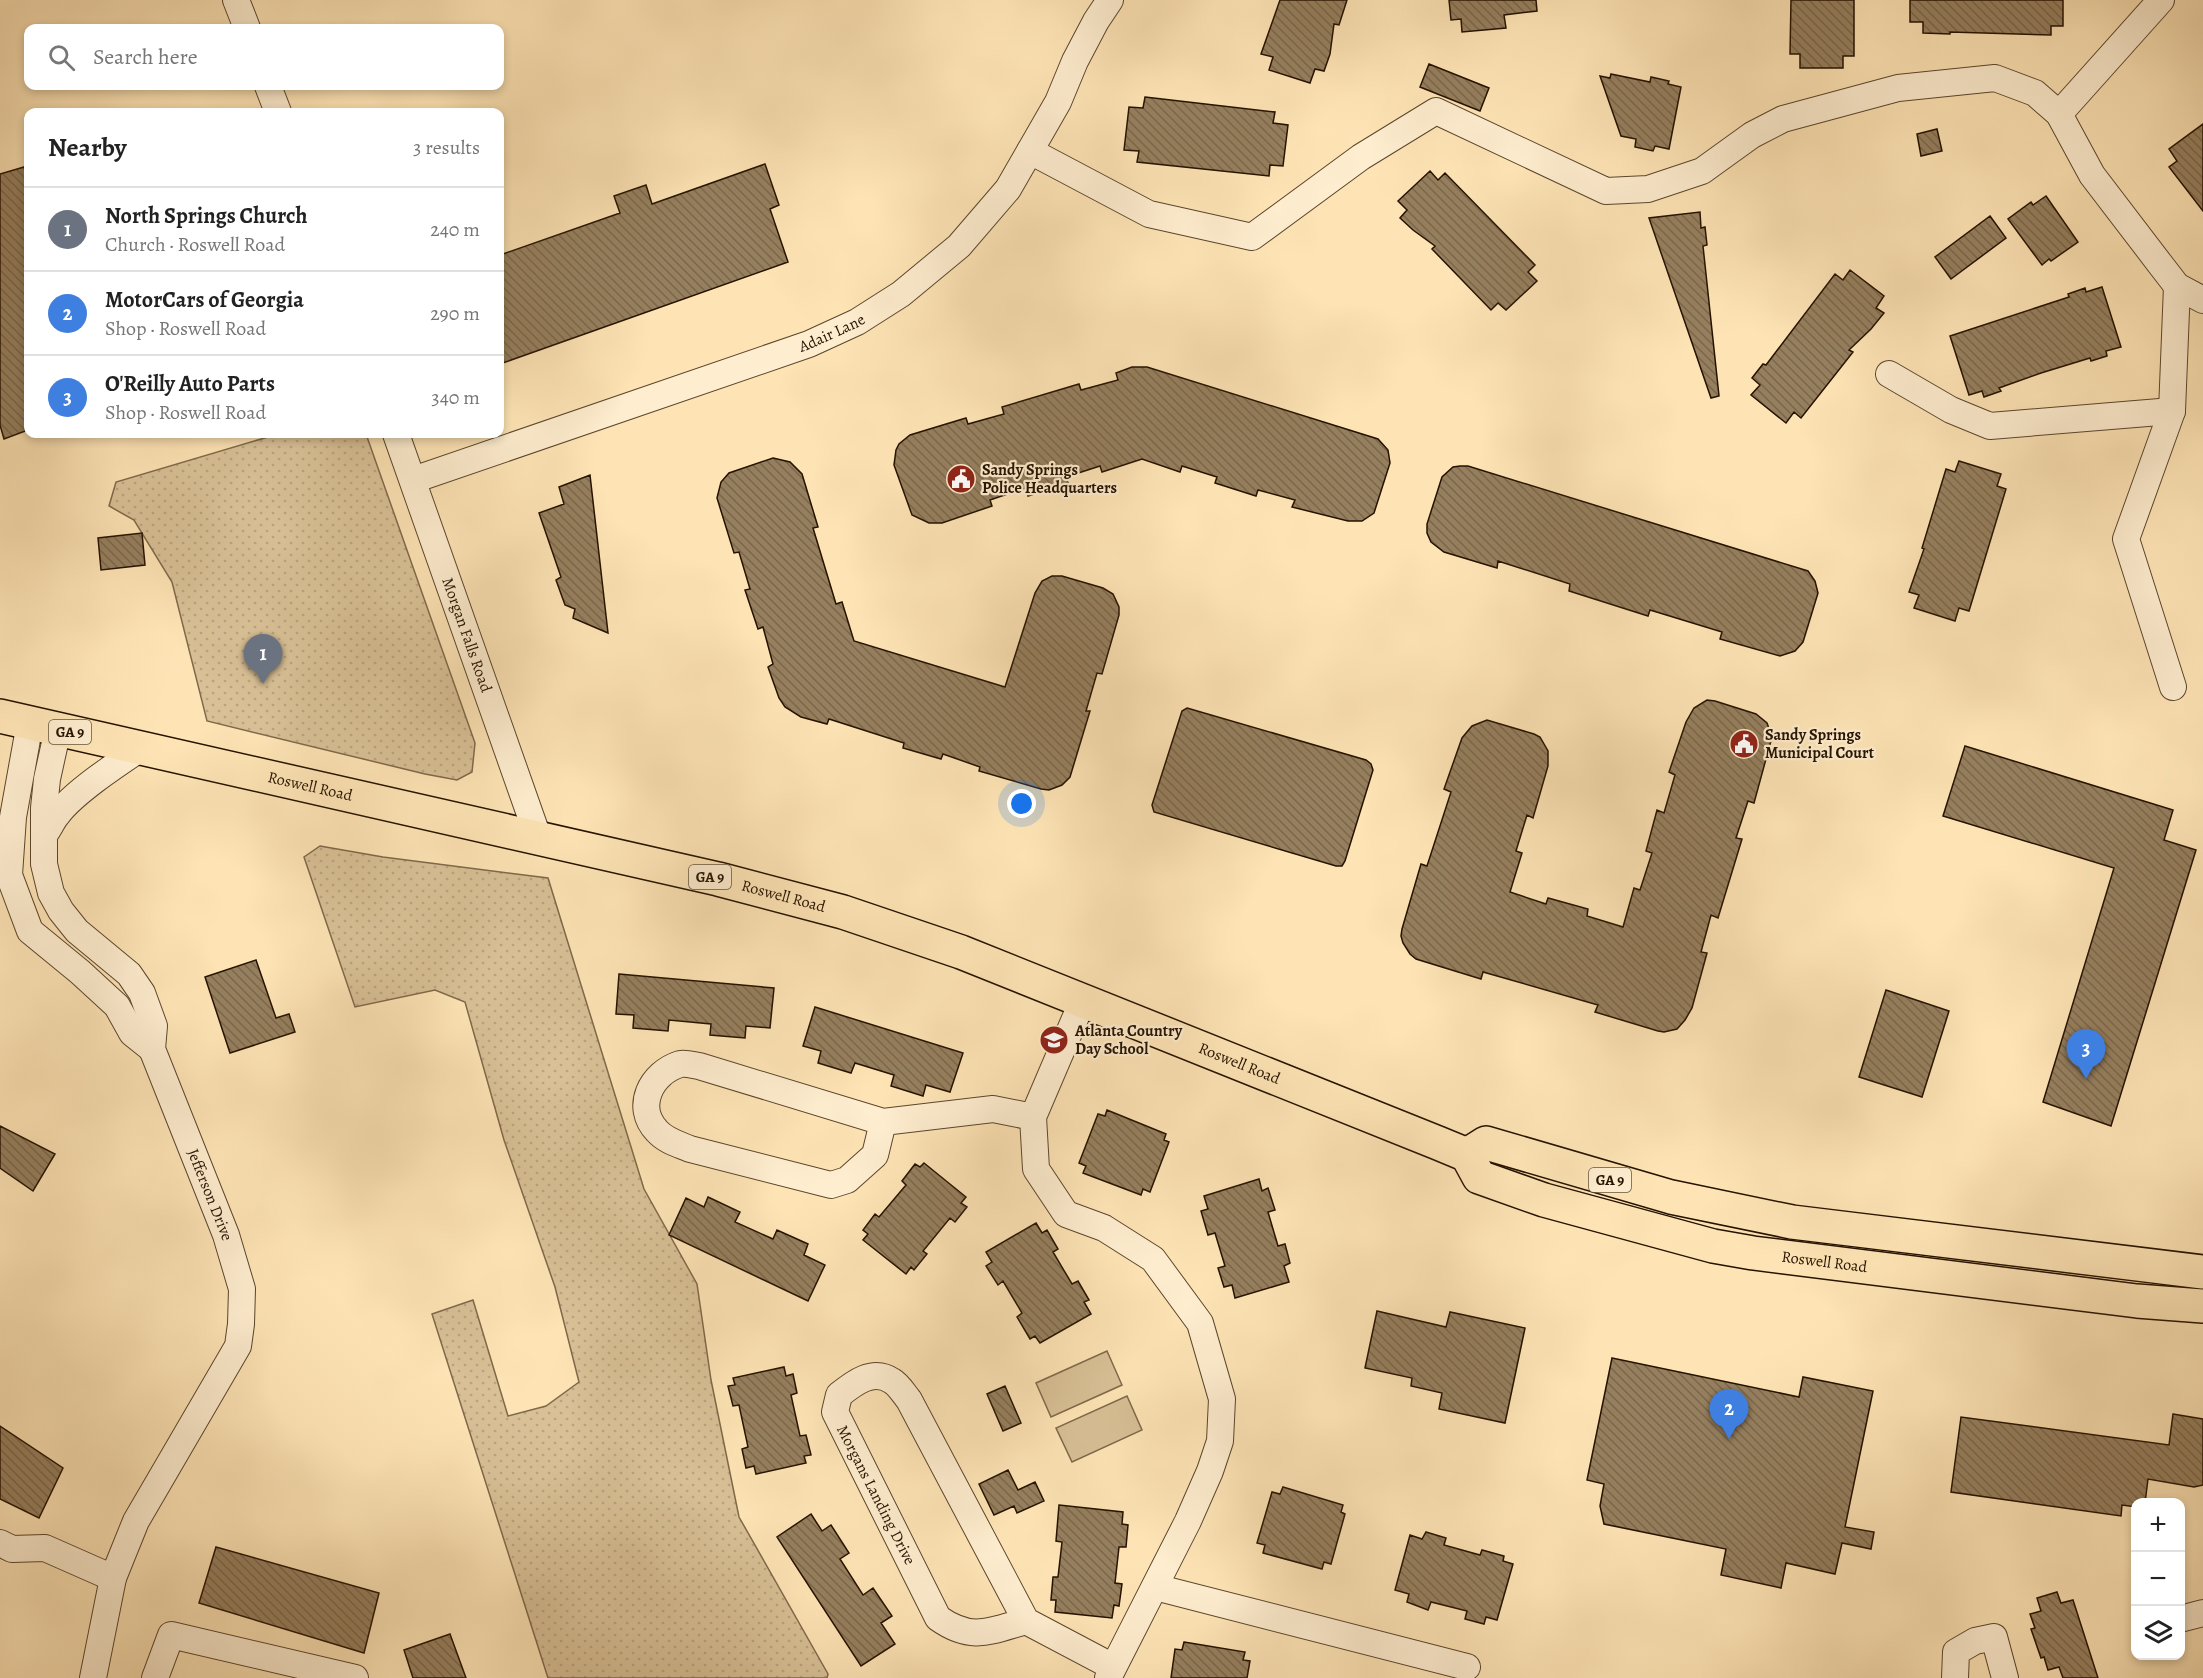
<!DOCTYPE html>
<html lang="en">
<head>
<meta charset="utf-8">
<style>
  body { margin:0; font-family:Alegreya,serif; background:#f2f2f2; color:#222 }
  .controls { position:absolute; right:18px; bottom:18px; display:grid; overflow:hidden; border-radius:12px; box-shadow:0 3px 9px #0003 }
  .controls button { width:54px; height:54px; display:grid; place-items:center; padding:0; border:0; border-bottom:2px solid #e0e0e0; background:#fff; color:#222; font:30px sans-serif }
  .you { position:absolute; left:1022px; top:804px; width:21px; height:21px; margin:-15px; border:4px solid #fff; border-radius:50%; background:#1a73e8; box-shadow:0 0 0 9px #1a73e833 }
  .badge { display:grid; place-items:center; width:39px; height:39px; border-radius:50%; background:#8f2418; color:#fff; font-size:20px; font-weight:700 }
  .pin { position:absolute; translate:-50% -50px; filter:drop-shadow(0 2px 3px #0008) }
  .pin::after { content:''; position:absolute; top:32px; width:21px; height:18px; background:inherit; clip-path:polygon(0 0,100% 0,50% 100%) }
  .list { margin:0; padding:0; list-style:none }
  h2 { display:flex; justify-content:space-between; align-items:center; height:78px; margin:0; padding:0 24px; font-size:26px }
  h2 small { font-size:20px; font-weight:400; color:#767676 }
  .list li { display:grid; grid-template-columns:39px 1fr auto; gap:18px; align-items:center; box-sizing:border-box; height:84px; padding:0 24px; border-top:2px solid #e0e0e0 }
  .list b { display:block; font-size:22px; white-space:nowrap }
  .list p { margin:0; font-size:20px; white-space:nowrap; color:#767676 }
  .list em { font-size:20px; font-style:normal; color:#767676 }
  .icon { flex:none; width:33px; height:33px; fill:none; stroke:currentColor; stroke-width:2; stroke-linecap:round; stroke-linejoin:round }
  .map { position:relative; flex:none; width:2203px; height:1678px; overflow:hidden }
  .search { position:absolute; background:#fff; box-shadow:0 3px 9px #0003; left:24px; top:24px; width:480px; height:66px; display:flex; align-items:center; gap:15px; box-sizing:border-box; padding:0 21px; border-radius:12px; color:#767676; font-size:22px }
  .panel { position:absolute; background:#fff; box-shadow:0 3px 9px #0003; left:24px; top:108px; width:480px; height:330px; border-radius:12px }
  .map>svg:first-child { display:block }
</style>
</head>
<body>
<div class="map">
<svg width="2203" height="1678" viewBox="0 0 2203 1678">
  <defs>
    <pattern id="grass-dots" width="8" height="8" patternUnits="userSpaceOnUse" patternTransform="scale(1.5)"><rect width="8" height="8" fill="#d9c096"/><path d="M2 2h.1M6 6h.1" fill="none" stroke="#baa480" stroke-width="1.8" stroke-linecap="round"/></pattern>
    <pattern id="building-back-hatch" width="6" height="6" patternUnits="userSpaceOnUse" patternTransform="scale(1.5)"><rect width="6" height="6" fill="#967f5e"/><path d="M-1 5l2 2M0 0l6 6M5-1l2 2" fill="none" stroke="#7a674b"/></pattern>
  </defs>
  <rect width="100%" height="100%" fill="#fee4b5"/>
  <filter id="stains"><feTurbulence type="fractalNoise" baseFrequency=".00333" numOctaves="4"/><feColorMatrix values="0 0 0 0 .2 0 0 0 0 .09 0 0 0 0 .02 0 0 0 .5 -.17"/></filter>
  <radialGradient id="worn" r=".72"><stop offset=".6" stop-color="#630" stop-opacity="0"/><stop offset="1" stop-color="#630" stop-opacity=".3"/></radialGradient>
  <path fill="url(#grass-dots)" stroke="#7f694b" stroke-width="1.5" d="M278,434H366L475,743L472,772L457,780L425,774L207,721L172,582L134,520L109,506L116,482Z
    M320,846L383,857L548,878L644,1189L697,1284L711,1380L739,1517L828,1674L827,1678H548L432,1314L473,1300L508,1416L546,1406L579,1382L555,1287L504,1140L465,1002L435,990L355,1007L304,857Z"/>
  <path fill="#d9c096" stroke="#7f694b" stroke-width="1.5" d="M1107,1351L1122,1385L1051,1417L1036,1383Z
    M1127,1396L1142,1430L1072,1462L1056,1428Z"/>
  <path fill="url(#building-back-hatch)" stroke="#251200" stroke-width="1.5" d="M1280,0H1347L1339,25L1334,24L1330,54L1324,71L1315,69L1310,83L1269,70L1273,57L1261,54Z
    M1449,0H1536L1537,11L1504,15L1506,28L1462,32L1461,19L1451,20Z
    M1791,0H1854V56H1843V68H1800V54H1790Z
    M1910,0H2063V26H2051V35L1950,32V34L1923,33V22H1910Z
    M1429,64L1489,88L1480,111L1420,87Z
    M1611,74L1650,82L1651,77L1669,81L1668,84L1681,87L1669,149L1655,146L1653,151L1635,147L1636,139L1621,136L1600,76L1610,78Z
    M1145,97L1275,112L1273,123L1288,125L1283,166L1270,165L1269,176L1137,162L1139,151L1124,150L1129,107L1143,108Z
    M2203,124V211L2169,167L2177,161L2169,149Z
    M1937,129L1942,151L1921,156L1917,134Z
    M765,164L779,205L770,209L788,262L500,364V255L620,213L614,196L646,185L652,204Z
    M24,167L28,182V430L4,439L0,425V174Z
    M1430,171L1438,180L1445,173L1535,265L1528,272L1537,281L1506,310L1498,303L1491,310L1432,249L1435,246L1413,230L1400,218L1407,210L1398,201Z
    M2046,196L2078,242L2051,261L2049,259L2042,265L2008,219L2031,202L2033,205Z
    M1700,212L1701,228L1705,227L1707,245L1703,246L1719,396L1711,398L1649,218Z
    M1990,216L2006,238L1951,279L1935,257Z
    M1850,270L1884,296L1876,308L1884,313L1871,329L1849,350L1853,352L1801,418L1794,412L1786,423L1751,395L1760,385L1752,378L1763,364L1766,365L1835,274L1843,280Z
    M2102,287L2121,347L2106,351L2107,356L2091,361L2090,358L2041,373L1999,388L2001,391L1984,397L1982,391L1969,395L1950,336L2069,297L2068,294L2085,288L2086,292Z
    M1132,367H1147L1378,439L1388,450L1390,463L1374,513L1362,521H1348L1292,507L1295,500L1258,490L1256,496L1215,483L1217,477L1182,466L1180,472L1142,459L1102,472L1100,466L1066,477L1068,483L1028,496L1025,488L990,500L992,506L942,523H929L912,515L894,465L896,450L899,444L910,435L966,418L968,424L1004,414L1002,407L1079,384L1081,390L1118,380L1116,373Z
    M773,458L790,462L802,474L818,527L813,528L836,604L842,602L854,641L1005,687L1035,593L1042,581L1052,576H1062L1103,588L1113,594L1119,607V615L1102,674L1097,673L1086,711H1090L1070,777L1062,785L1049,790L1041,789L979,771L980,767L943,754L941,759L903,748L904,743L829,719L827,724L801,717L785,707L779,698L768,667L773,664L763,627L758,629L745,590L750,589L739,552L734,553L717,498L721,482L729,473Z
    M1959,461L2001,474L1997,486L2006,489L1969,611L1959,608L1955,621L1914,608L1919,595L1909,592L1924,549L1922,548L1946,469L1955,472Z
    M1460,466H1468L1808,571L1815,581L1818,593L1803,642L1795,651L1780,656L1720,639L1722,632L1650,610L1648,616L1569,591L1570,584L1498,561L1497,568L1444,552L1431,542L1427,533V524L1442,477L1453,467Z
    M590,475L608,633L573,618L575,609L565,605L556,580L561,577L539,513L564,504L559,487Z
    M142,533L145,565L101,570L98,538Z
    M1707,700L1715,701L1756,714L1767,723L1772,737L1754,803L1748,801L1736,838L1742,839L1718,918L1711,915L1701,952L1707,953L1692,1008L1685,1020L1677,1029L1664,1032L1658,1031L1595,1012L1598,1005L1483,972L1481,979L1416,959L1410,954L1403,943L1401,936L1402,929L1421,864L1427,866L1451,792L1444,789L1462,738L1472,726L1487,720L1534,734L1540,737L1548,751V766L1533,818L1527,815L1516,851L1522,853L1510,892L1546,904L1548,898L1588,909L1587,916L1623,927L1634,888L1640,890L1652,853L1646,851L1657,810L1664,813L1675,775L1669,772L1686,722L1694,708Z
    M1187,708L1366,760L1371,764L1373,770L1345,861L1342,866H1336L1154,812L1152,805L1182,711Z
    M1965,746L2173,810L2164,840L2196,850L2111,1126L2043,1102L2114,868L1943,816Z
    M256,960L276,1018L289,1014L295,1032L230,1053L205,977Z
    M619,974L774,988L770,1028L746,1026L745,1038L710,1035L711,1024L669,1020L668,1031L633,1028L634,1015L616,1014Z
    M1886,990L1949,1011L1922,1097L1859,1077Z
    M815,1007L963,1053L950,1092L926,1085L923,1096L891,1086L894,1075L855,1063L851,1073L818,1063L821,1051L803,1046Z
    M1107,1110L1166,1134L1164,1140L1169,1142L1150,1192L1143,1189L1141,1195L1083,1173L1086,1166L1079,1163L1098,1114L1105,1116Z
    M0,1126L55,1154L33,1191L0,1168Z
    M924,1163L966,1197L961,1203L967,1207L955,1222L950,1218L923,1251L927,1254L914,1270L911,1267L906,1274L863,1240L868,1234L863,1230L875,1214L879,1217L906,1185L902,1181L915,1164L920,1167Z
    M1259,1179L1262,1191L1268,1188L1275,1210L1268,1212L1278,1246L1285,1244L1290,1263L1284,1266L1289,1282L1235,1298L1232,1285L1224,1287L1218,1268L1225,1266L1215,1233L1208,1235L1201,1211L1208,1209L1204,1196Z
    M708,1197L740,1212L735,1222L773,1239L777,1230L808,1244L804,1255L825,1265L808,1301L669,1235L686,1198L704,1207Z
    M1036,1223L1042,1233L1047,1230L1058,1249L1053,1252L1072,1284L1078,1281L1089,1300L1084,1302L1091,1314L1040,1343L1035,1336L1030,1339L1017,1317L1022,1313L1003,1281L998,1285L986,1266L992,1262L986,1252Z
    M1377,1311L1446,1327L1450,1312L1525,1328L1505,1423L1439,1409L1442,1393L1411,1386L1412,1378L1365,1368Z
    M1612,1358L1799,1397L1803,1377L1873,1391L1845,1527L1874,1532L1871,1549L1842,1543L1835,1574L1786,1563L1781,1588L1721,1575L1726,1549L1604,1524L1600,1506L1604,1484L1587,1480Z
    M784,1367L786,1376L793,1374L797,1393L791,1395L800,1436L806,1435L811,1455L804,1456L806,1463L756,1474L754,1466L746,1468L742,1449L748,1447L739,1405L733,1406L728,1386L735,1385L733,1378Z
    M1005,1386L1021,1423L1003,1431L987,1394Z
    M2173,1414L2203,1419V1485L2194,1487L2148,1479L2145,1503H2136V1507L2122,1505L2121,1516L1951,1492L1961,1417L2169,1445Z
    M0,1426L63,1468L39,1518L0,1499Z
    M1008,1470L1018,1490L1035,1482L1044,1501L1017,1513L1014,1506L994,1515L979,1484Z
    M1283,1487L1343,1505L1341,1512L1345,1514L1331,1564L1324,1562L1322,1569L1263,1553L1265,1545L1257,1543L1272,1492L1280,1494Z
    M1059,1505L1123,1512L1122,1524L1128,1525L1126,1547H1119L1115,1583L1122,1584L1119,1606L1114,1605L1112,1618L1055,1612L1056,1600H1051L1053,1577H1058L1062,1542L1056,1541Z
    M811,1514L822,1531L831,1525L849,1553L840,1559L863,1595L873,1588L892,1616L881,1623L895,1644L861,1666L777,1537Z
    M1426,1532L1446,1538L1444,1545L1480,1555L1482,1550L1504,1556L1503,1561L1513,1564L1497,1620L1486,1617L1484,1624L1465,1619L1467,1611L1431,1602L1428,1610L1407,1602L1409,1594L1395,1590L1410,1535L1422,1539Z
    M216,1547L379,1593L364,1653L199,1603Z
    M2057,1592L2061,1603L2073,1600L2098,1678H2063L2059,1667L2048,1670L2044,1657L2041,1658L2031,1629L2035,1628L2030,1614L2041,1611L2037,1598Z
    M450,1634L466,1678H413L404,1650Z
    M1184,1642L1245,1652L1243,1660L1250,1661L1247,1678H1171L1175,1649L1182,1650Z"/>
  <g fill="none" stroke-linecap="round" stroke-linejoin="round">
    <g stroke="#5b462d" stroke-width="28">
      <g id="minor">
        <path d="M236,0L247,28"/>
        <path d="M268,86L278,112"/>
        <path d="M2059,114L2161,0"/>
        <path d="M1030,151L1149,214L1252,237L1361,157L1436,111L1606,191L1648,189L1702,171L1752,135L1783,119L1898,88L1995,78L2035,93L2059,114L2092,175L2160,264L2177,286L2203,300"/>
        <path d="M1889,374L1951,410L1990,426L2172,411"/>
        <path id="s1" d="M396,434L538,837"/>
        <path id="s2" d="M413,480L809,344L857,322L901,294L959,246L1008,189L1058,102L1075,61L1096,21L1110,0"/>
        <path d="M2173,687L2126,539L2172,411L2177,286"/>
        <path d="M30,723L13,817L9,875L30,931L80,972L117,1006L132,1033L152,1049"/>
        <path id="s3" d="M58,729L47,779L44,808V864L51,893L61,911L77,931L129,974L142,993L154,1026L152,1049L226,1235L242,1289L241,1324L238,1346L136,1521L113,1578L93,1678"/>
        <path d="M44,835C49,829 52,821 57,815C73,793 117,764 141,748"/>
        <path d="M1083,1000L1033,1117L1036,1169L1066,1214L1104,1228L1153,1259L1200,1323L1222,1399L1220,1441L1210,1471L1188,1521L1108,1678"/>
        <path d="M883,1122L875,1155L847,1180L831,1185L690,1149C678,1144 666,1141 657,1131C634,1107 651,1073 680,1064C686,1063 693,1065 699,1066L883,1122L993,1109L1033,1117"/>
        <path d="M0,1543L12,1549L45,1548L113,1578"/>
        <path d="M1155,1587L1467,1667"/>
        <path d="M2180,1619L2203,1613"/>
        <path d="M1026,1621C990,1631 972,1642 938,1618L835,1412L839,1395C854,1383 873,1368 892,1381C899,1385 904,1394 909,1400L1026,1621L1113,1667"/>
        <path d="M155,1678L171,1635L355,1678"/>
        <path d="M1955,1678L1956,1652L1975,1641L1994,1637L2005,1678"/>
      </g>
    </g>
    <g stroke="#251200" stroke-width="36">
      <g id="primary">
        <path id="s4" d="M0,716L718,879L843,912L961,952L1438,1143L1467,1155L1479,1177L1544,1200L1713,1246L1753,1253L2137,1301L2203,1306"/>
        <path d="M1467,1155L1486,1143L1671,1197L1792,1222L2203,1272"/>
      </g>
    </g>
    <use href="#minor" stroke="#feedcf" stroke-width="26"/>
    <use href="#primary" stroke="#fee4b5" stroke-width="33"/>
  </g>
  <defs>
    <g id="civic-disc" transform="scale(1.5)"><circle r="9.5" fill="#8f2418" stroke="#feedcf"/><path d="M-.6-6.5H3V-4.5H.6V-3L4-1V1h2V6H-6V1h2V-1L-.6-3ZM-1.2 2.5V6h2.4V2.5Z" fill="#fff"/></g>
    <g id="school-disc" transform="scale(1.5)"><circle r="9.5" fill="#8f2418" stroke="#feedcf"/><path d="M0-5L7-2L0 1L-7-2ZM-4 1L0 2.5L4 1V4Q0 6-4 4Z" fill="#fff"/></g>
  </defs>
  <g fill-rule="evenodd">
    <use href="#civic-disc" x="961" y="479"/>
    <use href="#civic-disc" x="1744" y="744"/>
    <use href="#school-disc" x="1054" y="1040"/>
  </g>
  <g text-anchor="middle" dominant-baseline="central" stroke-width="4.5" stroke-linejoin="round" paint-order="stroke">
    <g fill="#feedcf" stroke="#66543e" stroke-width="1.5">
      <rect x="49" y="720" width="42" height="24" rx="4.5"/>
      <rect x="689" y="865" width="42" height="24" rx="4.5"/>
      <rect x="1589" y="1168" width="42" height="24" rx="4.5"/>
    </g>
    <g font-size="15" font-weight="bold" fill="#251200">
      <text x="70" y="732">GA 9</text>
      <text x="710" y="877">GA 9</text>
      <text x="1610" y="1180">GA 9</text>
    </g>
    <g font-size="16" fill="#251200" stroke="#feedcf">
      <text stroke="none"><textPath href="#s2" startOffset="444">Adair Lane</textPath></text>
      <text stroke="none"><textPath href="#s1" startOffset="213">Morgan Falls Road</textPath></text>
      <text stroke="none"><textPath href="#s4" startOffset="318">Roswell Road</textPath></text>
      <text stroke="none"><textPath href="#s4" startOffset="804">Roswell Road</textPath></text>
      <text stroke="none"><textPath href="#s4" startOffset="1290">Roswell Road</textPath></text>
      <text stroke="none"><textPath href="#s3" startOffset="518">Jefferson Drive</textPath></text>
      <text stroke="none"><textPath href="#s4" startOffset="1917">Roswell Road</textPath></text>
      <text transform="translate(876 1495) rotate(63)">Morgans Landing Drive</text>
    </g>
    <g font-size="16" font-weight="bold" fill="#251200" stroke="#feedcf" text-anchor="start">
      <text x="982" y="470">Sandy Springs<tspan x="982" dy="18">Police Headquarters</tspan></text>
      <text x="1765" y="735">Sandy Springs<tspan x="1765" dy="18">Municipal Court</tspan></text>
      <text x="1075" y="1031">Atlanta Country<tspan x="1075" dy="18">Day School</tspan></text>
    </g>
  </g>
  <rect width="100%" height="100%" filter="url(#stains)"/>
  <rect width="100%" height="100%" fill="url(#worn)"/>
</svg>
<div class="controls">
<button>+</button>
<button>−</button>
<button><svg class="icon" aria-label="layers" viewBox="0 0 24 24"><path d="M12 4l9 5-9 5-9-5zM3 14l9 5 9-5"/></svg></button>
</div>
<div class="you"></div>
<div class="pin badge" style="left:263px;top:684px;background:#6b7280">1</div>
<div class="pin badge" style="left:1729px;top:1439px;background:#3f7fe0">2</div>
<div class="pin badge" style="left:2086px;top:1079px;background:#3f7fe0">3</div>
<div class="search"><svg class="icon" aria-label="search" viewBox="0 0 24 24"><circle cx="10" cy="10" r="6"/><path d="M15 15l6 6"/></svg>Search here</div>
<section class="panel">
<h2>Nearby<small>3 results</small></h2>
<ul class="list">
<li><span class="badge" style="background:#6b7280">1</span><div><b>North Springs Church</b><p>Church · Roswell Road</p></div><em>240 m</em></li>
<li><span class="badge" style="background:#3f7fe0">2</span><div><b>MotorCars of Georgia</b><p>Shop · Roswell Road</p></div><em>290 m</em></li>
<li><span class="badge" style="background:#3f7fe0">3</span><div><b>O'Reilly Auto Parts</b><p>Shop · Roswell Road</p></div><em>340 m</em></li>
</ul>
</section>
</div>
</body>
</html>
